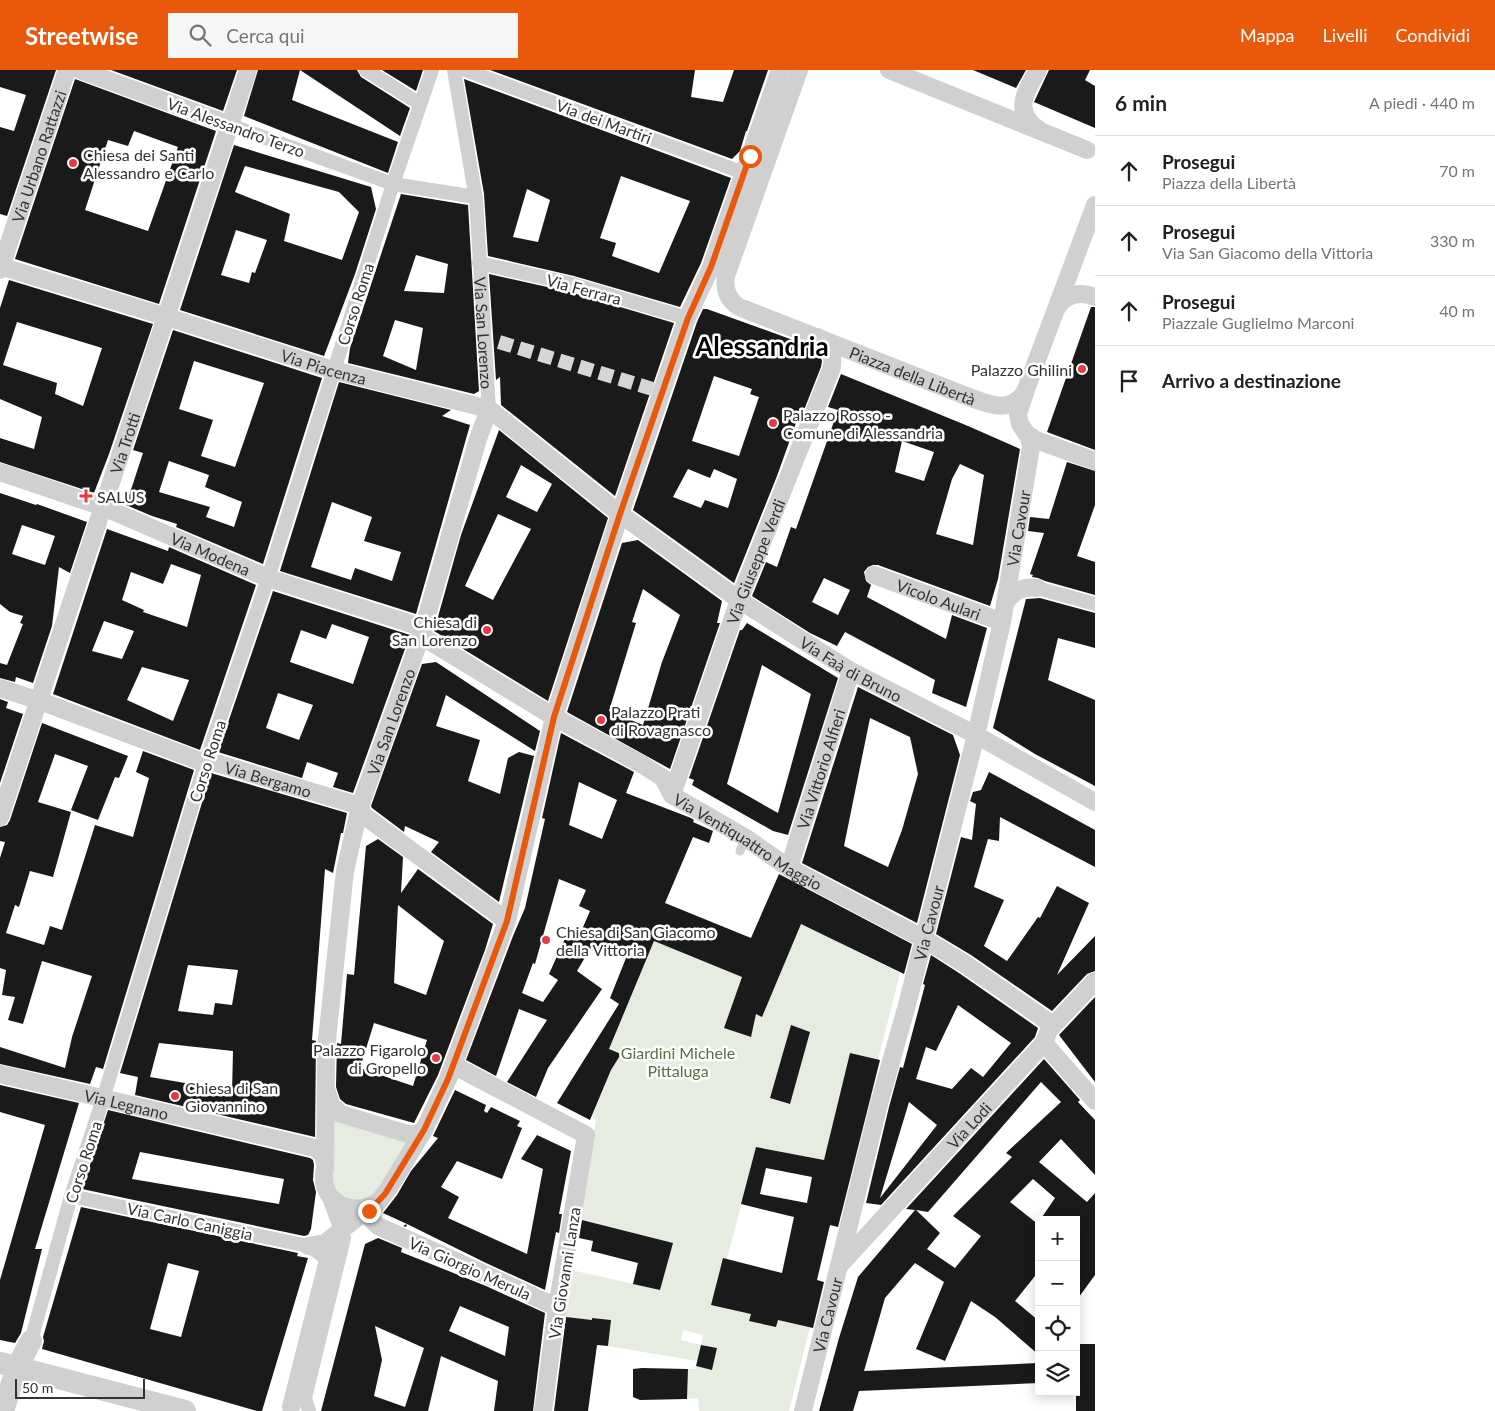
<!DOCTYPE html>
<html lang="it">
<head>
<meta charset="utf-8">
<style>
  body { margin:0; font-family:Lato,sans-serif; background:#f6f6f6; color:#202124 }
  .controls { position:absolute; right:15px; bottom:15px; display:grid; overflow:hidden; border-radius:0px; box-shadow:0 2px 12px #0003 }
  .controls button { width:45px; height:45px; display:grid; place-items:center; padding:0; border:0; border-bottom:1px solid #e0e0e0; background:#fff; color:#202124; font:25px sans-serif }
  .scale { position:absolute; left:15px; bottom:12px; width:130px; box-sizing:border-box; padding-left:5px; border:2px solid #333; border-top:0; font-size:14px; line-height:18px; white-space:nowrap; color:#333; -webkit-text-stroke:4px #fff; paint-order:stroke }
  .stop { position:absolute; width:15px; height:15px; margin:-11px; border:4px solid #ea580c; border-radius:50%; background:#fff }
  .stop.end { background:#ea580c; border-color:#fff; box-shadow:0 1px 5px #0008 }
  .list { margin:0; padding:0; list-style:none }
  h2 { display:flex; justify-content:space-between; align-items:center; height:65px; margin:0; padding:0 20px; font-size:21px }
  h2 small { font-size:16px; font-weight:400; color:#757577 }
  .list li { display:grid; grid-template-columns:32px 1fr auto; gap:15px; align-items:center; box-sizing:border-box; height:70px; padding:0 20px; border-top:1px solid #e0e0e0 }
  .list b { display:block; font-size:19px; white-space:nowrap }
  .list p { margin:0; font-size:16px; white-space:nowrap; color:#757577 }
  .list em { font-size:16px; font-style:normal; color:#757577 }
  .icon { flex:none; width:28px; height:28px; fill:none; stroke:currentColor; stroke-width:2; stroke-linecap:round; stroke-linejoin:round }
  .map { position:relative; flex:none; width:1095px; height:1341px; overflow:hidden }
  header { display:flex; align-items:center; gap:30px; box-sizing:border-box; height:70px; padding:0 25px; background:#ea580c; color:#fff }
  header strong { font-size:24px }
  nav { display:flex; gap:28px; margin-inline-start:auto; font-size:18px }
  .search { width:350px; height:45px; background:#f6f6f6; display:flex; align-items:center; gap:12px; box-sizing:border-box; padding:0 18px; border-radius:0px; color:#757577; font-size:19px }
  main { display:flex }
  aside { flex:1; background:#fff }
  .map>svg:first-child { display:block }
</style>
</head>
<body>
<header>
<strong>Streetwise</strong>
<div class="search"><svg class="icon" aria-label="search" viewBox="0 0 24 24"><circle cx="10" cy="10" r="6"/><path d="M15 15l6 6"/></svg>Cerca qui</div>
<nav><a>Mappa</a><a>Livelli</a><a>Condividi</a></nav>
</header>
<main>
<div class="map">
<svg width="1095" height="1341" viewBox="0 0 1095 1341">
  <rect width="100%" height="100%" fill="#fff"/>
  <path fill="#e6ecdf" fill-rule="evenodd" d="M801,854L900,903L878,990L850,983L824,1090L756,1077L727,1189L723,1188L711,1234L751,1244L749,1251L778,1250L810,1257L789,1341H699L698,1328L687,1329L688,1299H695L696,1296L712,1300L717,1278L701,1275L697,1291L608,1276L611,1250L592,1248V1250L564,1247L571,1200L660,1220L672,1173L579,1149L596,1049L592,1047L611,1000L620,984L609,979L654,871L742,907L724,958L750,967L756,944ZM791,955L790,1034L770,1028ZM683,1260L703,1265L701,1275L681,1270Z
    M332,1045L409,1069C400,1083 383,1115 372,1125C366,1130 357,1132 350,1129C340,1127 335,1119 332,1110Z"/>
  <path fill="#1a1a1a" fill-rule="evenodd" d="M0,0H56L7,146L0,144V57L14,61L26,25L0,17Z
    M111,0H237L223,41Z
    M258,0H300L292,30L398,72L388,103L244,46Z
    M300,0H357L361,7L410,38L400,66Z
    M382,0H423L416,21Z
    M490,0H695L691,27L723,32L734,0H768L747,61H746L740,81L732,89Z
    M973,0H1026L1016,18Z
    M1049,0H1090L1085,10L1095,16V58L1034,32Z
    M75,9L216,61L159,234L15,189ZM134,61L178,77L148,161L85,140L108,70L128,76Z
    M464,9L731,108L701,193L680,237L574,206L488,186L484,124ZM621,106L690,131L659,203L612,186L616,173L600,168ZM527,119L550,130L538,172L513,167Z
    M234,75L371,117L376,139L355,204L324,286L180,240ZM245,96L339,122L359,142L342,190L284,171L290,144L235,122ZM236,160L267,170L255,203L252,202L249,213L221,205Z
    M401,124L468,135L479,321L474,324L348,293L350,278ZM416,185L448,194L444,223L404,221ZM395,250L423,258L416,300L383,286Z
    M489,204L570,222L674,253L615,426L501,335L500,307L496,310Z
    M9,210L153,254L109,384L94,423L0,392V368L34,379L42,347L0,329V238ZM17,252L102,278L83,336L55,324L57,313L3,295Z
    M1091,237H1095V380L1047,362Z
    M703,239H707L815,278L819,283L822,291L821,297L804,340L801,339L777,406L734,513L633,440L697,252ZM714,306L752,319L750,324L759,327L739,386L692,371ZM688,399L710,408L714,399L737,409L728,438L705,430L701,438L673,427Z
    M173,260L322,308L263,494L176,457L177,454L152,446L126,435L143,383L133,380ZM194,291L264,313L235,397L201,386L213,350L179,339ZM169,391L209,405L205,417L242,432L234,457L206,447L210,437L159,422Z
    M841,304L968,356L1020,379L998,509L990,536L878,495H873L868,497L864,502L866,511L871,515L867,527L946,569L952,545L987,558L966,637L932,623L935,610L845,562L837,576L810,563L752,526L766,492L777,497L791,457L796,459L838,340L828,337ZM902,371L934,382L924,411L895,402ZM960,394L984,405L973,475L936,464L952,409ZM824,508L850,520L838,545L812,532Z
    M339,312L451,340L442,346L470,355L416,544L280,501ZM332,432L372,447L364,471L401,482L392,511L355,498L351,510L311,497Z
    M499,360L608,448L548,631L434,561L461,465ZM521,395L552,414L537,442L506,427ZM498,444L531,459L493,530L465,516Z
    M1067,392L1095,401V435L1077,486L1095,492V525L1045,511L1038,508L1032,507L1033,505L1030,504L1044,463L1028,461L1030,447L1049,449Z
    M0,423L36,435L37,434L87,452L70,503L59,497L52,556L33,613L16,607L15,612L0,608V593L7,595L23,554L20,553L23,546L10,542L0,534ZM22,455L55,466L45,495L12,484Z
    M107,459L168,481L169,477L256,515L200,680L53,624ZM171,494L201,505L187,557L143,542L144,540L122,530L131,502L163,514ZM104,551L134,561L122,589L92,581ZM142,597L189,610L173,651L127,630Z
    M638,470L722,531L717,553H720L670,699L567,642L622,473ZM643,519L680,545L662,592L643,655L609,641L636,553L632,552Z
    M273,521L410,565L353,723L333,717L338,703L307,692L302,708L218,682ZM332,554L369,567L353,614L290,592L301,560L326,569ZM278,623L313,635L299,670L266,658Z
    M1040,528L1095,543V578L1058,568L1048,610L1095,630V716L1035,684L993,658L1026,529Z
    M747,553L838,608L788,765L773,761L692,715L694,710L689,708L740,560H742ZM762,595L811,624L778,743L727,714Z
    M436,592L540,661L535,681L446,625L436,656L480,670L468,711L500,724L508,688L519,682L534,686L499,832L431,782L439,772L405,756L404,762L372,738L371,736L422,594Z
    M858,617L953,665L960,685L917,853L802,793ZM870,648L910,667L918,704L902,760L888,797L844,776Z
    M0,629L8,632L6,638L23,644L0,713Z
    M42,653L128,686L119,708L115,707L98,750L71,740L88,696L55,684L38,732L71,742L53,807L30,801L19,837L15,835L6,863L44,875L50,856L62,860L95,755L133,767L149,708L136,702L143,681L194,700L103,999L96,997L90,1014L0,994V977L65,998L72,967L92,906L42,891L23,954L8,950L15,927L2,925L6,900L0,898V788L5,772L0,771V757L7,755L10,750Z
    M561,663L634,702L626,723L691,748L694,750L693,752L713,761L709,773L693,767L665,833L751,868L779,804L912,874L904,904L801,854L762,947L756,944L751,967L724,958L742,907L654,871L609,979L621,984L611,1000L590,1050L557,1033L619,934L610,928L626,888L593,874L577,901L602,919L548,998L536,1027L507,1012L547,950L519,939L496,1006L466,990L513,866L525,838L545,749L542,748ZM579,712L617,730L602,769L569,755ZM559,809L586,820L579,836L590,841L577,871L567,864L549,904L558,910L543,932L522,923L533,893L535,894Z
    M989,702L1095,760V797L1000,747L999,771L988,769L974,817L1004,830L984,876L1007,891L1038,847L1040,848L1057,816L1089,833L1057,905L1095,866V901L1087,904L1052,941L971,885L936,864L961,767L972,770L976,734L970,731L973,722L981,720Z
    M211,703L347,743L343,763H341L333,803L325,799L312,970L316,971L315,1067L135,1025L138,1007L120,1003ZM188,895L238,900L232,935L215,933L213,945L178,941ZM159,973L233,981L232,1022L191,1016V1014L150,1007Z
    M378,769L403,787L401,823L418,799L493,854L485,880L438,1005L414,1053L346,1034L340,1029L336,1017L337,973L341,974L347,904L354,905L366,776ZM398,835L444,871L426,925L394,913ZM374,953L427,970L413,1016L360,998Z
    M931,885L959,903L1038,958L1035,967L881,1135L866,1133L889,1037L900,997L903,998L925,915L923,914ZM958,935L1011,973L983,1007L971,998L952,1019L916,1009L926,977L936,981ZM909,1032L937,1055L880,1128Z
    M1095,927V1012L1059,965Z
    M791,955L810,962L790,1034L770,1028Z
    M850,983L880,990L838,1157L830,1155L817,1210L824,1212L813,1258L778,1250L776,1257L749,1251L751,1244L711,1235L723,1188L782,1203L794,1147L741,1134L756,1077L824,1090ZM766,1098L812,1107L807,1133L760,1124Z
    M1044,989L1080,1030L1078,1032L1095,1050V1105L1061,1069L1039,1092L1087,1132L1095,1123V1205L1076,1231V1150H1040L1055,1128L1033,1109L1010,1132L1039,1155V1201L1015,1231L1039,1251V1285L995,1247L971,1231L945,1291L916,1279L944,1212L915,1193L885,1228L864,1301L1039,1293V1313L859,1321L853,1341H819L839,1268L858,1207L915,1140L906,1139ZM1041,1012L1061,1032L1006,1083L1012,1087L953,1146L981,1166L955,1198L927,1179L940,1163L916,1140L928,1142Z
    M0,1015L79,1033L35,1179H42L21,1263L15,1273L0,1270V1210L45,1055L0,1042Z
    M455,1020L486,1035L484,1041L487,1043L491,1037L520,1051L517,1056L522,1058L502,1109L457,1091L441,1117L459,1127L448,1148L527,1184L543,1099L521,1089L537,1065L571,1081L559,1144H562L559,1163L556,1162L545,1220L486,1193L407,1154L406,1157L403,1156L407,1154L383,1143L397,1125L411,1101L438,1068L433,1066Z
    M108,1040L310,1088L313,1090L314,1095L313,1110L316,1122L311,1159L308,1165L304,1166L82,1119ZM140,1082L284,1109L279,1134L132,1109Z
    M81,1137L298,1183L297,1186L308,1188L262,1341H257L42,1279L44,1271L43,1267ZM168,1193L199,1201L181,1267L150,1259Z
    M582,1150L673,1173L660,1220L633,1214L638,1193L591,1181L593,1171L579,1168Z
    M378,1168L402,1178L401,1182L486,1216L545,1243L533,1341H494L498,1311L441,1286L428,1341H321L365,1174ZM460,1236L509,1257L505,1286L449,1261ZM375,1256L424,1278L405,1337L374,1326L382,1290Z
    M566,1247L592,1250V1248L611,1250L608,1276L597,1275L588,1341H554Z
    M1076,1274H1095V1341H1076Z
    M701,1275L717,1278L712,1300L696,1296Z
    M642,1298L688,1299L687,1329L640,1330L633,1327V1299Z"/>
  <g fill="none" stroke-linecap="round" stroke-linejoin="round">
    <path stroke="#d6d6d6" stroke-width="14" stroke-dasharray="14 7" stroke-linecap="butt" d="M499,272L656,320"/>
    <path stroke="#d0d0d0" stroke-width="9" d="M740,781L746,768"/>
    <g stroke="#d0d0d0" stroke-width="14">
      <path d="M366,0L420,34"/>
      <path id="s1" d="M454,0L476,129L489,339"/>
      <path d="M465,0L744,103"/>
      <path d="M230,55L393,114L476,127"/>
      <path d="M479,193L572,214L687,248"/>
      <path d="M1037,518L1095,534"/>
      <path d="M71,1126L308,1176L337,1195"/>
      <path d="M31,1271L71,1126L103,1029L206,690L268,508L393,114L432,0"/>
      <path d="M309,1341L305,1328L344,1168L328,1125"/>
    </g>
    <g stroke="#d0d0d0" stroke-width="18">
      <path d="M80,0L230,55"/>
      <path id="s2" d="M799,0L726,206C724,219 728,230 739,237L974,329C993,336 1012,342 1025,322L1095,135"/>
      <path d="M889,0L1087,80"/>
      <path d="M1038,0C1026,21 1012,41 1038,59"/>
      <path id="s3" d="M0,196L167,247L333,300L489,339L620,444L739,530L851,601L976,665L1095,732"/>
      <path id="s4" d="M0,200L67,0"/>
      <path d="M1057,238C1065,224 1080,221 1095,227"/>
      <path d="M1025,323L1018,344L1020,354L1026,363L1036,370L1095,391"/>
      <path id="s5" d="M0,402L103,437L268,508L424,558"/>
      <path id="s6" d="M874,505L1002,552"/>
      <path d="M1005,534C1012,521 1023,516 1037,518"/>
      <path id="s7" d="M421,566L554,647L643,695L663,708L672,725L746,768L789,798L924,869L965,894L1053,955"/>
      <path id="s8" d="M0,618L40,631L200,691L206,690L360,736L363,745L374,753L507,851"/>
      <path id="s9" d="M672,725L739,530L831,300C835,287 830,275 818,267"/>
      <path id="s10" d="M0,747L248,0"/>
      <path id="s11" d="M789,798L851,601"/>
      <path d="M1044,973L1095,1031"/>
      <path d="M453,995L586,1065L557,1237L543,1341"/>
      <path id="s12" d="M0,1004L315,1078L323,1084L325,1094"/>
      <path d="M327,1022L331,1035L341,1044L408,1064H417L424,1060"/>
      <path id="s13" d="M379,1131C354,1150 317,1131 325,1099L326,979L345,801L360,736L421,566L478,369L489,339"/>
      <path d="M308,1176L325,1173L372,1136"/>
      <path id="s14" d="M840,1195L1044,973L1049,960L1095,911"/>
      <path d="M557,1237L378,1156L370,1148L369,1143L389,1118L424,1060L448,1009L507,851L554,647L620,444L687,248L711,197L780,0"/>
      <path d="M291,1337L334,1166"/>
      <path id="s15" d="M803,1341L879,1034L907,935L976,665L1002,552L1031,377L1029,367L1026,363"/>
    </g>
    <path stroke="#d0d0d0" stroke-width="22" d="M0,1293L185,1341
      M3,1341L17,1297L31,1271"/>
  </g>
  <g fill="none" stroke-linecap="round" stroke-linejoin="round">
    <path stroke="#ea580c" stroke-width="6" d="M369,1141L385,1124L424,1060L448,1009L507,851L554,647L620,444L688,248L711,197L750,86"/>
  </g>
  <g fill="#e63946" stroke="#fff" stroke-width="2">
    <circle cx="73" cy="93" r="5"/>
    <circle cx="1082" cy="299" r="5"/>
    <circle cx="773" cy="353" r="5"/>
    <path d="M83.5 418.5h5v5h5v5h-5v5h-5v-5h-5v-5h5z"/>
    <circle cx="487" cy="560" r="5"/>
    <circle cx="601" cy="650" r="5"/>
    <circle cx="546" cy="870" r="5"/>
    <circle cx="436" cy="988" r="5"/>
    <circle cx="175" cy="1026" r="5"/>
  </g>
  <g text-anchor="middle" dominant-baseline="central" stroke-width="5" stroke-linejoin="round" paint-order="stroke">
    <g font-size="16" fill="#333" stroke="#fff">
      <text transform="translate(604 51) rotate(20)">Via dei Martiri</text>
      <text transform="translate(236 57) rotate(20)">Via Alessandro Terzo</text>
      <text stroke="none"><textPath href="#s4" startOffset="120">Via Urbano Rattazzi</textPath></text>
      <text transform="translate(584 219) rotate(15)">Via Ferrara</text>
      <text transform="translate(355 234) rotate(-72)">Corso Roma</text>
      <text stroke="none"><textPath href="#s1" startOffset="265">Via San Lorenzo</textPath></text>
      <text stroke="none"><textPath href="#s3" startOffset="339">Via Piacenza</textPath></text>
      <text stroke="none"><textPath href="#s2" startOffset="441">Piazza della Libertà</textPath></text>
      <text stroke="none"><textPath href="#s10" startOffset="394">Via Trotti</textPath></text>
      <text stroke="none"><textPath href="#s15" startOffset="909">Via Cavour</textPath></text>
      <text stroke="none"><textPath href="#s5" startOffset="226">Via Modena</textPath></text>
      <text stroke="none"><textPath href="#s9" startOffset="248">Via Giuseppe Verdi</textPath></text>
      <text stroke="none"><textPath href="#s6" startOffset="69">Vicolo Aulari</textPath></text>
      <text stroke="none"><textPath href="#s3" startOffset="956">Via Faà di Bruno</textPath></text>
      <text stroke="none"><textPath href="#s13" startOffset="538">Via San Lorenzo</textPath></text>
      <text transform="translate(207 691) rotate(-72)">Corso Roma</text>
      <text stroke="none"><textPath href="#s11" startOffset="104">Via Vittorio Alfieri</textPath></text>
      <text stroke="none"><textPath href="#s8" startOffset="284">Via Bergamo</textPath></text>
      <text stroke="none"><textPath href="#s7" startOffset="389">Via Ventiquattro Maggio</textPath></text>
      <text stroke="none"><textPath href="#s15" startOffset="504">Via Cavour</textPath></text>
      <text stroke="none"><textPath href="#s12" startOffset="130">Via Legnano</textPath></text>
      <text stroke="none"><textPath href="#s14" startOffset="190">Via Lodi</textPath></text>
      <text transform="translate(83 1092) rotate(-72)">Corso Roma</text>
      <text transform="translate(190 1151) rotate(12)">Via Carlo Caniggia</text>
      <text transform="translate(470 1198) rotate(24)">Via Giorgio Merula</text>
      <text transform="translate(564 1203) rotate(-81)">Via Giovanni Lanza</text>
      <text stroke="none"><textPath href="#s15" startOffset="99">Via Cavour</textPath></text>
    </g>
    <g font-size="16" fill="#333" stroke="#fff" text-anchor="start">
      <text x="83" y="84">Chiesa dei Santi<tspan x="83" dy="18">Alessandro e Carlo</tspan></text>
      <text x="1072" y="299" text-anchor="end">Palazzo Ghilini</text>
      <text x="783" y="344">Palazzo Rosso -<tspan x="783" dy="18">Comune di Alessandria</tspan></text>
      <text x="97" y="426">SALUS</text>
      <text x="477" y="551" text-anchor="end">Chiesa di<tspan x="477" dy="18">San Lorenzo</tspan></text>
      <text x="611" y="641">Palazzo Prati<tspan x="611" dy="18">di Rovagnasco</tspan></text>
      <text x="556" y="861">Chiesa di San Giacomo<tspan x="556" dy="18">della Vittoria</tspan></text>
      <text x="426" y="979" text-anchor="end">Palazzo Figarolo<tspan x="426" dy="18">di Gropello</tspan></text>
      <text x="185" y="1017">Chiesa di San<tspan x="185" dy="18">Giovannino</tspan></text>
    </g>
    <g font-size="16" fill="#56703f" stroke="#fff">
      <text x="678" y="982">Giardini Michele<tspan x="678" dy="18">Pittaluga</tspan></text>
    </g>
    <g font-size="26" font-weight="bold" fill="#000" stroke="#fff">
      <text x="762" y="276">Alessandria</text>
    </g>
  </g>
</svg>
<div class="controls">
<button>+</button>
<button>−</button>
<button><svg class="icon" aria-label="locate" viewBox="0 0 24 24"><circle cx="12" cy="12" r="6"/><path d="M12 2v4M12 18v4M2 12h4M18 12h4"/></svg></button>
<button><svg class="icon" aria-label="layers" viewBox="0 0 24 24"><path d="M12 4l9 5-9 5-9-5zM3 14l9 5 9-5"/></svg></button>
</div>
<div class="scale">50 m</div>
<div class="stop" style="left:750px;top:86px"></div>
<div class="stop end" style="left:369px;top:1141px"></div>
</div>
<aside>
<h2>6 min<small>A piedi · 440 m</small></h2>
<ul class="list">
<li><svg class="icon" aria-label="ahead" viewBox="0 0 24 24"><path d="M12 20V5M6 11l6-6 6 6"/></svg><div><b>Prosegui</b><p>Piazza della Libertà</p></div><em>70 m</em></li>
<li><svg class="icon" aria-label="ahead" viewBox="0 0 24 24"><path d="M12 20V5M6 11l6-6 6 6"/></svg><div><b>Prosegui</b><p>Via San Giacomo della Vittoria</p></div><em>330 m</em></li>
<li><svg class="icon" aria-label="ahead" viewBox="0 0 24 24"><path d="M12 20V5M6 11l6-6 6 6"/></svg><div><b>Prosegui</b><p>Piazzale Guglielmo Marconi</p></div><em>40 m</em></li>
<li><svg class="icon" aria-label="arrive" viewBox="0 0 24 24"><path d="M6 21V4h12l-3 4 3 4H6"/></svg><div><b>Arrivo a destinazione</b></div></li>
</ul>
</aside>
</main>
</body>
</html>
